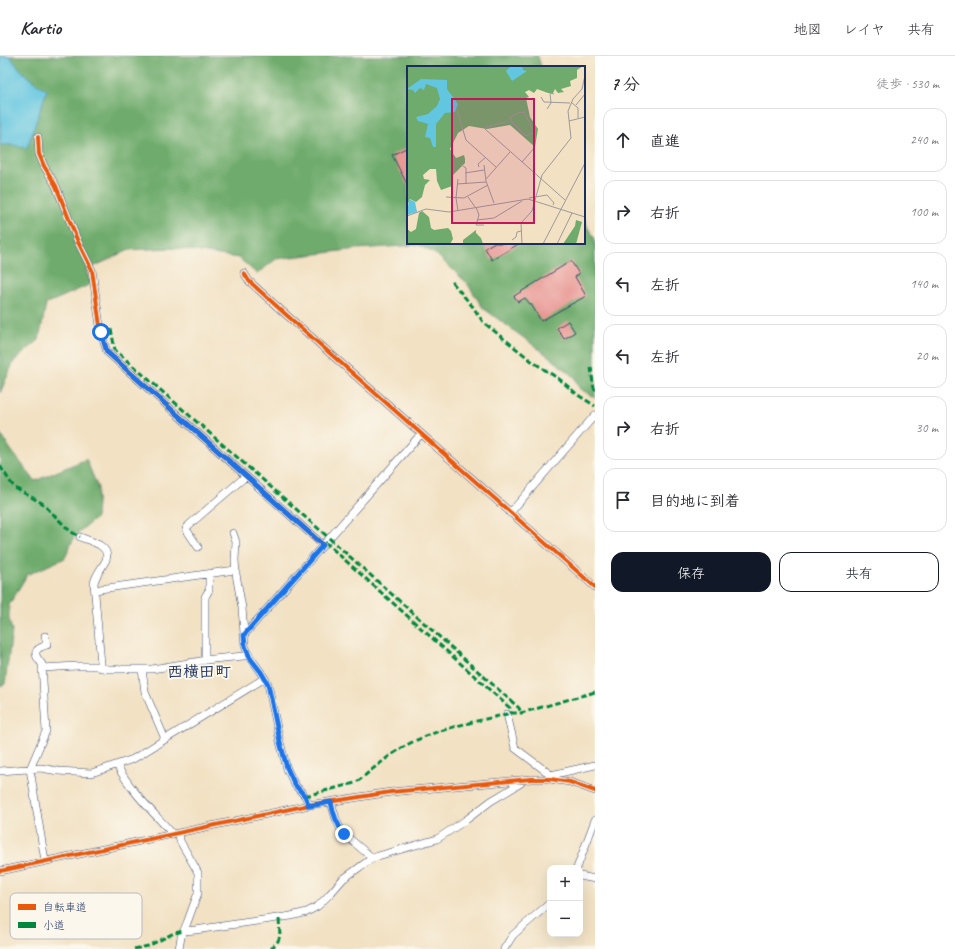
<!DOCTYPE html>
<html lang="ja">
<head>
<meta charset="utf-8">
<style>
  body { margin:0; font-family:Caveat,"Klee One",sans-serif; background:#f2f2f3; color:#2b2b33 }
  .controls { position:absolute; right:12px; bottom:12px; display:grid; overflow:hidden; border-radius:8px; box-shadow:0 4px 16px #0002 }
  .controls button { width:36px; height:36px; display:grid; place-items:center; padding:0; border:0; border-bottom:1px solid #e1e1e2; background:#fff; color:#2b2b33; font:20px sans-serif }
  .stop { position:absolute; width:12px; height:12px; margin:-9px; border:3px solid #1a73e8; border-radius:50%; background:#fff }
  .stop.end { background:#1a73e8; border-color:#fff; box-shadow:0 1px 4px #0008 }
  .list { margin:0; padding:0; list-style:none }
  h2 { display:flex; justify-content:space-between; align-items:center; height:52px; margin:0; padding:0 16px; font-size:17px }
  h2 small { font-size:13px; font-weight:400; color:#7c7c81 }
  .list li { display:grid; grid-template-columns:26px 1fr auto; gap:12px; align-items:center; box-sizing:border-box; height:64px; margin:0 8px 8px; padding:0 8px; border:1px solid #e1e1e2; border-radius:12px }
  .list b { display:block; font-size:15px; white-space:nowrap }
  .list em { font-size:13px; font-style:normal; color:#7c7c81 }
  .actions { display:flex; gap:8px; padding:12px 16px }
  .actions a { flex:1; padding:9px 0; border:1px solid #111827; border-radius:12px; text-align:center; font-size:14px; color:#111827 }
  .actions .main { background:#111827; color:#fff }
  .icon { flex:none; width:22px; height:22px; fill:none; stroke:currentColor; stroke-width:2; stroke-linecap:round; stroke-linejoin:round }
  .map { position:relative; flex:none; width:595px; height:893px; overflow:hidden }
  header { display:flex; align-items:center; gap:24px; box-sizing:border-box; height:56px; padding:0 20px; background:#fff; border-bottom:1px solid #e1e1e2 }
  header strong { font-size:19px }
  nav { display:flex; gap:22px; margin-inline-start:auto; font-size:14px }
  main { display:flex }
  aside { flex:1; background:#fff }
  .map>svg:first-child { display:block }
</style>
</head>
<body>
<header>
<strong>Kartio</strong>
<nav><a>地図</a><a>レイヤ</a><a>共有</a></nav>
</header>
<main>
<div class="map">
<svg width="595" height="893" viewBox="0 0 595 893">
  <rect width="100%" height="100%" fill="#fbf7ec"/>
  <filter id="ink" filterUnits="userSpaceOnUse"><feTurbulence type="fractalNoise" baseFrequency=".025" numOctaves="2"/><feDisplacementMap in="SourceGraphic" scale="8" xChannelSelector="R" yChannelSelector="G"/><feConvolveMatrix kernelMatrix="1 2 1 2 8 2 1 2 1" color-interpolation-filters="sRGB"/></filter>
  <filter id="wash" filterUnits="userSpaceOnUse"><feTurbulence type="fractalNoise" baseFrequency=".012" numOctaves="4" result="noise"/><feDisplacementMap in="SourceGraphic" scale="16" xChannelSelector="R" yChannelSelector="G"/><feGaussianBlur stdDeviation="0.9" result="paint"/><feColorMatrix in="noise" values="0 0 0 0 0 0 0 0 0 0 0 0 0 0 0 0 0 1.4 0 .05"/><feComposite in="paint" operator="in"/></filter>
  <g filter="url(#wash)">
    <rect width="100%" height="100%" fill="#f2e1c3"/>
    <path fill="#6eab6c" stroke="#446d65" d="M0,0H538L541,11H408V187H584V161L588,172L595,183V342L579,332L575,322L551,302L483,252L467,227L437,199L419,189L357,193L276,203L257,218L239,202L175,192L127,194L106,205L86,214L91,228L46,248L39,284L14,305L0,337Z
      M0,377L11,394L35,425L86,403L98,432L96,462L75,479L65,502L27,519L9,549V563L12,575L5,628L0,630Z"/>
    <path fill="#62c6e0" stroke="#3e7a9f" d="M0,0H10C19,14 32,26 47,34L27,92L13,89H0Z"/>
    <g id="blocks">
      <path fill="#e99894" d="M408,91V130L392,99Z
        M493,187H520L492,204L485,192Z
        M571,205L579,218L575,221L586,240L541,265L531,248H530L525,242L518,246L514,240Z
        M568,265L575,276L564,283L557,272Z"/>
    </g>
  </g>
  <g filter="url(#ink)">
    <use href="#blocks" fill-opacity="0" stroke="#3b4a6d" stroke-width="1"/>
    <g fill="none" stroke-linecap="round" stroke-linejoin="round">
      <g stroke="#3b4a6d" stroke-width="8">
        <path id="street" d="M38,81L39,98L44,110L56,130L78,186L92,214L101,277L107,296L246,420L323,489
          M244,217L249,225L282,255L595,531
          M510,457L595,359
          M233,477L236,486L235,504L236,518L242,552L245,590L250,601L261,616L268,628L280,686L287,713L295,729L305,740L309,749
          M80,481C89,485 111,489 106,504C102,512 96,518 94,527L101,608V612
          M198,491L186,473L189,469L246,420
          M95,535L100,533L235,514
          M244,579L421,378
          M205,604V541L209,534V518
          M42,612L77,610H96L107,613H152L213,603L244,600L249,598
          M142,613L145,636L165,683
          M507,658L515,692L551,719L550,723
          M117,709C130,734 151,754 170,775L172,779
          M0,715L41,712L58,715L91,717L101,714L133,703L265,622
          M551,719L595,709
          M331,746L336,763L340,772L344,778L370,800L372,803
          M179,777L180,785L195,811L198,817V837L187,867L181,881L179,893
          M45,805L30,713L46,675L42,608C33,598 33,593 47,589L45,580
          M577,812L595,764
          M0,815L309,749L391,736L531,723H550L570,726L595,735
          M580,820L595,823
          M184,875L195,874L291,860L307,856L318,850L329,839L343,823L353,816L368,805L378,800L437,783L466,764L491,745L521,727L522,724
          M504,893L513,879L550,847"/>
      </g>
      <use href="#street" stroke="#fff" stroke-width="7"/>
      <path stroke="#00873e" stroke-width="3" stroke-dasharray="6 3" stroke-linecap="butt" d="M452,226L473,251L483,266L533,306L559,323L578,339L595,350
        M111,273L115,294L329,482L519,652L521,657
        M591,311L593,328L595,335
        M0,410L11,427L15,432L42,447L70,475L80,481
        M325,486L510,652L511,657
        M305,740L355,727C363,722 369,715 377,710C385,703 395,696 405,690C437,672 475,666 511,657H521L595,636
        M134,893L148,890L174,877L184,875
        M271,893L278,885L280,880L279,862"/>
      <g stroke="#fbf7ec" stroke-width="6">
        <path id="cycleway" d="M38,81L39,98L44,110L56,130L78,186L92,214L101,277L107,296L246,420L323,489
          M244,217L249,225L282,255L595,531
          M0,815L309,749L391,736L531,723H550L570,726L595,735"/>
      </g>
      <use href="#cycleway" stroke="#e8590c" stroke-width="4"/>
    </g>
  </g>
  <g fill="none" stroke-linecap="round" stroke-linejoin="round" filter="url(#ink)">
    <path stroke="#1a73e8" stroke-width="5" d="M101,276L107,296L246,420L323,489L244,579L245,590L250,602L261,616L268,628L280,686L287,712L295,729L305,740L309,750L331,746C333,758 337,768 344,778"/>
  </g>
  <g text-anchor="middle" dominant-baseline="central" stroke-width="4" stroke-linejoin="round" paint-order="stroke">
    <g font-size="16" font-weight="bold" fill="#1b2f5e" stroke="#fbf7ec">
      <text x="199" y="616">西横田町</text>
    </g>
  </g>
  <g transform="translate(407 10)">
    <rect width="178" height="178" fill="#f2e1c3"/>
    <path d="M0,0H176L170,4V12L163,15L164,20L154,23L157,26L151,27L148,23L146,27H141L130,23L127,27L122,24L118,26L122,31L119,32L123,51L131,63L128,81L103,59L80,63L62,60L51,67L43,83L49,92L57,89L58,93V97L46,109L45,120L34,124L30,115L29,103H23L16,109L17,113L23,114L18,119L15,131L9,136L3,133L0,140ZM15,145L22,151L24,162L27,164L41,162L44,165L46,173L43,178H0V163L4,166L9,163L12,147ZM169,154L175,156L169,178H156L168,160ZM69,164V167L74,172L76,178H56V174Z" fill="#6eab6c"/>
    <path d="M104,0H115L116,4L120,5L105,15L99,5ZM14,13L40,14V23L51,38L48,46L38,47L29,58V81H26L23,72L18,71L21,58L11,55L9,51L21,48L30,40L33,33L30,22L19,18L17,24L13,22L8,27L6,24L0,23ZM2,133L8,136L10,146L0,149Z" fill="#62c6e0"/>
    <path fill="none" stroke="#9c9a9b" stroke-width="1" d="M134,31L137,36L163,37M164,36L171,42V52M169,39L178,28M140,43L144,37L143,27L147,28M50,44L59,74L89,101M105,50L104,55L119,70L127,66L117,46L111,47L103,51L99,56L79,61L78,63L158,134M162,55L178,51M115,96L128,81M77,99L79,115L87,137M56,100L59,102V118M72,101L71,98L79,91M58,107L77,104M79,113L103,86M50,118L79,116M39,131L57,132L81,119M61,131L68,141M122,132L140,129L147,137L146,139M69,141L72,149L69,159H77M51,145L49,132L51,113M0,150L19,143L42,146L121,133L178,151M70,154L87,152L115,135M105,174L109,171L110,166L114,165M115,178L114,157L125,145L135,109L164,72L161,45L166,33L175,23L178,9M136,178L178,97M150,178L165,147"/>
    <path fill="#c2185b" fill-opacity="0.15" stroke="#c2185b" stroke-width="2" d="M45,33H127V157H45Z"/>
    <rect width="178" height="178" fill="none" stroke="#1b2f5e" stroke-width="2"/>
  </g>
  <rect x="10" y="837" width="132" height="46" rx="6" fill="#fbf7ec" stroke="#b8bbc1" stroke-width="1"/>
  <rect x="18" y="848" width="18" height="6" fill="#e8590c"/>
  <rect x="18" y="866" width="18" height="6" fill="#00873e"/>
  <g font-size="11" fill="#1b2f5e">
    <text x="43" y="855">自転車道</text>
    <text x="43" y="873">小道</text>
  </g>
</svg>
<div class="controls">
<button>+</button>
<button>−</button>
</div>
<div class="stop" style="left:101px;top:276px"></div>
<div class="stop end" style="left:344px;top:778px"></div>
</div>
<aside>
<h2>7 分<small>徒歩 · 530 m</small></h2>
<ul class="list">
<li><svg class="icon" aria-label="ahead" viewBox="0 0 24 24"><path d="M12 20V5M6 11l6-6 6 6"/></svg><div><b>直進</b></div><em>240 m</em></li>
<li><svg class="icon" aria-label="right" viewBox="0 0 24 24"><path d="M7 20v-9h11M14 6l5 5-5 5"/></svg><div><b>右折</b></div><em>100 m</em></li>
<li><svg class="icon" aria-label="left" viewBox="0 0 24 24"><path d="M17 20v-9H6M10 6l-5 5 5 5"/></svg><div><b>左折</b></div><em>140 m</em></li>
<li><svg class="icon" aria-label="left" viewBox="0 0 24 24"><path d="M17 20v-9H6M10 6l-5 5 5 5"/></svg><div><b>左折</b></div><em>20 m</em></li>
<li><svg class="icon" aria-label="right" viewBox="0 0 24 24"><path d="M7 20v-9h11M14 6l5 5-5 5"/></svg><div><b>右折</b></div><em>30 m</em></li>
<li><svg class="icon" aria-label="arrive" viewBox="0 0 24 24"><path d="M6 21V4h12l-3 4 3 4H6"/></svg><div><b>目的地に到着</b></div></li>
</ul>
<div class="actions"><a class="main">保存</a><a>共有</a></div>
</aside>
</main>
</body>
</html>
